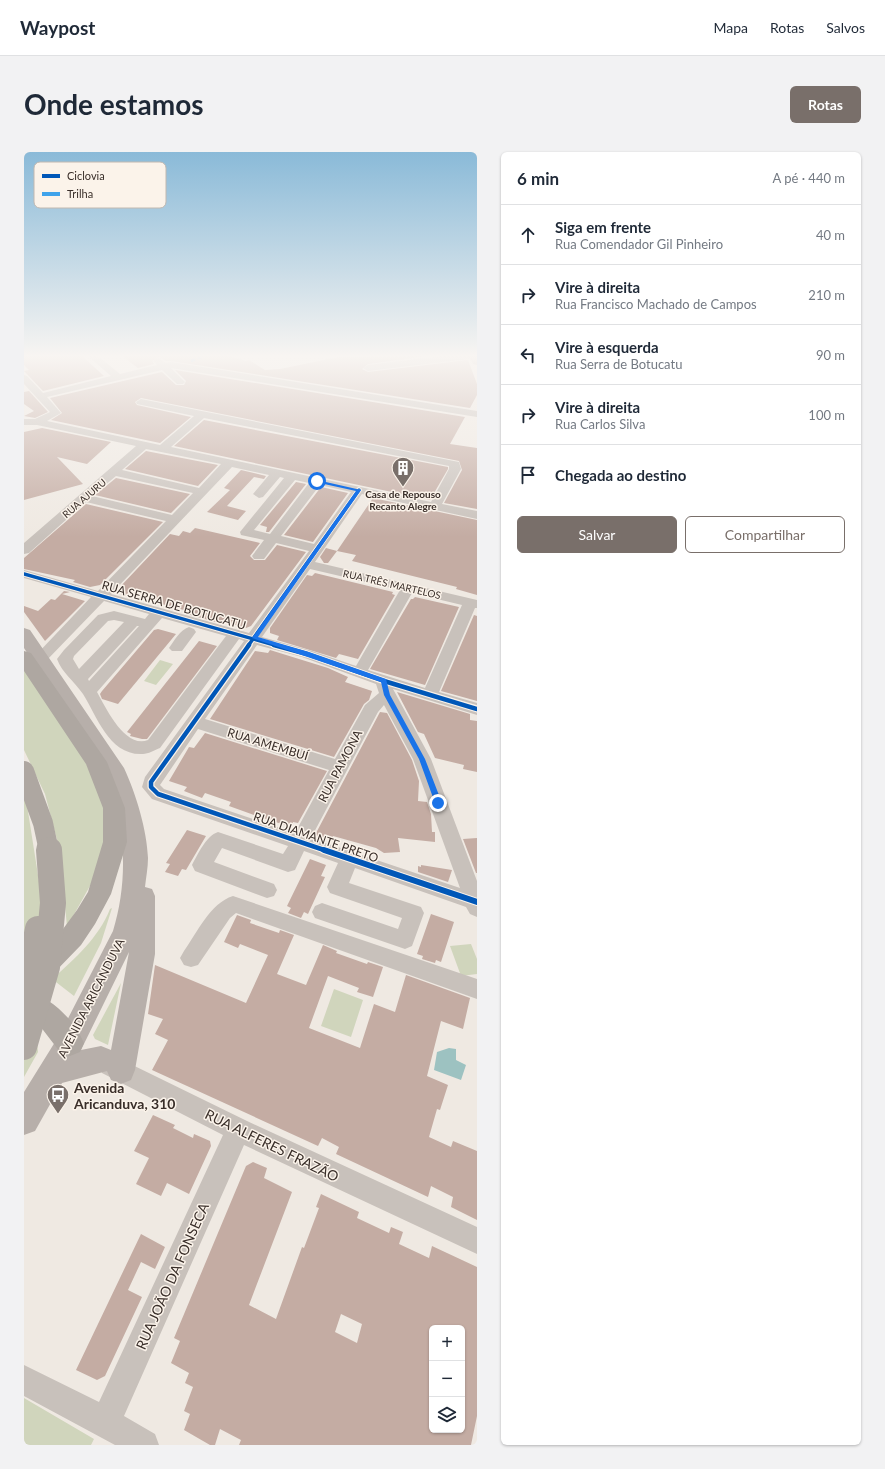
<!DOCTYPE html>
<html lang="pt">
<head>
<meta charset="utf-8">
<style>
  body { margin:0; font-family:Lato,sans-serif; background:#f2f2f3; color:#1f2937 }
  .controls { position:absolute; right:12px; bottom:12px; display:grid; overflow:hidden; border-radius:6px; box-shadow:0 1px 3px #0004 }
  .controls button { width:36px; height:36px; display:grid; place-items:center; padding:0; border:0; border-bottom:1px solid #e0e1e3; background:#fff; color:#1f2937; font:20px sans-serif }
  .stop { position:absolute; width:12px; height:12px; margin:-9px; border:3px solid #1a73e8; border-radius:50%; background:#fff }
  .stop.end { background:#1a73e8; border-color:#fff; box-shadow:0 1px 4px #0008 }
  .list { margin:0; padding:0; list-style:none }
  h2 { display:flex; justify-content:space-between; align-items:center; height:52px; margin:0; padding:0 16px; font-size:17px }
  h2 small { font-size:13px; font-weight:400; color:#747a83 }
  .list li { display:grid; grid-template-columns:26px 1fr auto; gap:12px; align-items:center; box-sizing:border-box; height:60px; padding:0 16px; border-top:1px solid #e0e1e3 }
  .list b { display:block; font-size:15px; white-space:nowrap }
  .list p { margin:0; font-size:13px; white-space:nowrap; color:#747a83 }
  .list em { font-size:13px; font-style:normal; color:#747a83 }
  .actions { display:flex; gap:8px; padding:12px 16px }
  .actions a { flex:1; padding:9px 0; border:1px solid #796f6a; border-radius:6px; text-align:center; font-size:14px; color:#796f6a }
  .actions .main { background:#796f6a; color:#fff }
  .icon { flex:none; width:22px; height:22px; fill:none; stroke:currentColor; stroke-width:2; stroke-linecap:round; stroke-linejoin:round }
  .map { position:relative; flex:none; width:453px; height:1293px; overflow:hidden; border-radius:6px }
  header { display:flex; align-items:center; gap:24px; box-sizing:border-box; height:56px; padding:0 20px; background:#fff; border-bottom:1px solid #e0e1e3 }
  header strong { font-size:19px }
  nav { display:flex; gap:22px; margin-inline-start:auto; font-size:14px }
  .intro { display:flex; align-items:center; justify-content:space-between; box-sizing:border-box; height:96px; padding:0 24px }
  h1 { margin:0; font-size:28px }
  .button { padding:10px 18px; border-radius:6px; background:#796f6a; color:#fff; font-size:14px; font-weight:700 }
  main { display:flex; gap:24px; padding:0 24px }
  aside { flex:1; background:#fff; border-radius:6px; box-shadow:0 1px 3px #0004 }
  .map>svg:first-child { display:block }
</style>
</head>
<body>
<header>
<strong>Waypost</strong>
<nav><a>Mapa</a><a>Rotas</a><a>Salvos</a></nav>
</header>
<div class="intro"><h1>Onde estamos</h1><a class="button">Rotas</a></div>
<main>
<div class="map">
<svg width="453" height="1293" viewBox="0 0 453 1293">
  <rect width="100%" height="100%" fill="#efe9e2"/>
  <path fill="#d0d5bc" d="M136,508L149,512L132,533L120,529Z
    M0,514L57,599L80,653L86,698L43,775L36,699L21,642L0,598Z
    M0,634L22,774L12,881L14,900L0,925Z
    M88,756L77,791L50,844L28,827C51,807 75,785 86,757Z
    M447,792L453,807V822L437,824L426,794Z
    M97,831L84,893L71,887L69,883Z
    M310,837L339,848L327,885L297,874Z
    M0,1246L70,1287L67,1293H0Z"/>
  <path fill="#9dc2c1" d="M425,896L432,897V908L442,913L437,928L410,918L413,900Z"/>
  <path fill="#c4aca3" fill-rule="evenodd" d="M0,204H58L80,224L19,239L0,219L5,218L0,213Z
    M98,204H205L222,209L225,208L241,218L256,217L314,205L403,204L344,212L338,217L344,220L444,208L453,232V243L446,256L147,209H142L135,205L128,209L130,212L114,216Z
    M151,218L441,265L426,292L453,296V357L420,351L438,318L435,309L117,246L111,250L113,253L167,265L136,291L27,268L38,261L26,246L138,220L152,233H160L162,229Z
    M5,239L24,260L11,266L0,264L10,259L0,252V240Z
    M180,268L424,315V317L406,348L150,294Z
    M18,276L87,290L63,312L33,305L59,332L0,348V280Z
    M122,299L194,313L174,334L101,317Z
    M217,318L242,324L240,327L230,325L203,354L222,359L214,368L183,360L206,338L200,336Z
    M92,326L166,342L147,361L71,343Z
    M272,330L282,332L245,380H242L243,375L236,373Z
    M297,335L324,341L289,390L260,383Z
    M349,346L453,368V443L432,437L433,435L328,409L332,403L313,399Z
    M62,352L139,370L76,433L66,435L49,430L51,428L0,417V406Z
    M171,376L236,391L226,404L230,408H241L253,393L282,400L227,474L222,476L194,468L192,470L159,461L160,458L137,452L139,449L118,443L116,446L98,443L95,436L146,382L155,384L159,379L166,381Z
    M302,396L313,399L304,411H300L296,405Z
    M291,421L369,440L368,442L371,443L334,507L315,502L312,506L253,488L255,484L246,481V476L283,423L288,424Z
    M40,439L46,440L38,442L61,449L21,489L0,460V454L14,459L27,447L31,448Z
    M391,445L435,455L401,533L346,517L387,447H389Z
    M450,463L453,464V549L417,539Z
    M134,477L152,482L94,552L78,547L76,542L78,539L130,478Z
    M175,489L193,494L123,587H118L106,584L107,582L103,580Z
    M246,498L304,516L324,525L321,530L348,539L345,548L340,552L310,605L186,567L231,499L244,501Z
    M373,540L446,562V568L453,569V620L439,617L440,613L411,606L400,582L394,580Z
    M356,560L363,561L388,608L395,629L394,649L403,650L407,662L408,680H411V690L374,686L376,700L360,701L352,696L309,684L307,688L291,683Z
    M181,581L303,619L274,671L269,670L267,675L230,663L205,654L207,650L181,641L178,646L160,639L163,635L145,629L165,595L170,596Z
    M163,678L182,684L162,718L158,717L154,724L141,720L146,712L142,711Z
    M453,686V721H452L439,687Z
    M286,707L302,713L297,724L301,725L284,762L280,760L277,766L264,761L267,756L263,754Z
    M397,713L428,718L424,730L394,720V714L397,715Z
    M407,762L430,770L417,810L412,808L411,811L398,807L399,804L393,802Z
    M213,763L227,768L226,771L255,781L256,778L270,783L253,822L282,833L299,793L313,799L312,801L343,812L344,810L359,815L349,845L333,840L335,836L304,824L285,876L336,896L350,852L371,860L382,823L446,846L439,877L417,869L403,924L424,933L416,958L413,957L405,985L427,995L429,989L453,999V1068L427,1055L429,1045L407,1034L404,1045L312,1002L315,995L298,986L294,994L128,918L144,888L131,882L139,867L124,862L131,813L222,851L244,803L216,792L214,796L200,790Z
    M129,963L151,973L149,976L169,986L170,982L186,989L187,994L165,1042L143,1031L137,1044L112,1032L125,1006L110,999Z
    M229,1010L243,1016L240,1026L268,1040L225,1153L252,1167L278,1095L280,1096L295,1056L292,1055L297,1042L335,1060L333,1066L365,1081L367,1075L379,1080L375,1092L405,1106L408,1094L453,1115V1264L447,1293H215L217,1288L196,1277L191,1293H186L160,1278L166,1262L160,1259L169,1235L161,1231L165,1221L147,1211L156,1189L150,1186L222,1014ZM317,1162L338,1172L333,1191L311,1180ZM408,1176H438V1278H408Z
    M117,1082L141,1095L131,1117L117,1110L104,1138L118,1145L81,1224L73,1228L52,1218Z"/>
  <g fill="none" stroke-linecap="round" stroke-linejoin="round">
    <path fill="#c8c1bb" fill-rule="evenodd" d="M64,204H74L96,222L133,213L129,209L134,206L142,211L147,210L453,259V265L147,216L161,230L159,232H153L138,218L23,245L37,261L23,269L136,293L170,264L113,252L112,250L117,247L435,310L437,317L418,352L453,359V367L338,342L291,410L453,448V456H451L415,540L453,551V563L369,537L407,607L453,729V765L446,762L442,755L331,716L325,731L397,755L400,761L388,794L381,797L291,766L288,760L291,754L298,751L374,777L378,766L306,741L303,735L314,711L280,699L271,718L264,720L198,696L190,710L250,732L253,738L250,744L243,746L171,719L168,713C174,702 182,684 194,680L259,702L264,694L128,647L118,635L121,625L220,489L215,487L136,596C131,598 124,602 119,602C85,604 73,564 59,542C51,530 38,521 33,507L40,498L74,463L90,459L121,467L125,462L80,449L22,509L17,511L12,509L9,506L12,503L67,445L0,426V418L74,439L142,369L62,350L5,401L0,402V391L112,294L13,273H0V267H11L26,260L0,232V223L3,224L19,241L87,224ZM180,266L425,314V317L407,350L147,295ZM122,297L197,312L175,336L98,318ZM208,315L245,323L229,342L235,346L239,345L256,325L260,326L216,380L217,383L240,388L228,404L230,407H240L252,391L285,399L225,481L87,442ZM92,324L169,341L148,363L68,344ZM271,328L285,331L246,382L230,378ZM296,333L327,340L290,392L257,384ZM286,417L376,438L332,514L288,499L238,485ZM388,441L438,453L401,536L344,518ZM138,466L202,484L124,588C101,597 82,556 73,540ZM90,468L100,470L55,517L49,507L50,504L84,469ZM113,474H115L65,529L64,527ZM233,493L278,505L352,532L355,541L341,553L311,607L181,567ZM360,553L389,607L436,736L287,686L354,560ZM174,577L305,618L271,681L140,637L136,633Z
      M418,204H448L444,207L344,219L339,216L344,213Z
      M165,475L170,477L172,480L158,499H148L145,496C150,489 156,478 165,475Z
      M209,744L453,827V847L212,761L206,766L174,813L167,815L160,813L156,806L160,799C173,781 186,751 209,744Z
      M86,902L223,969L453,1075V1102L220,993L100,1264L131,1282L135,1293H91L0,1244V1213L75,1250L199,983L78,921L74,913L78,905Z"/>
    <path fill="#b7afaa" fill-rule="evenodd" d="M445,204H453V213L449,212Z
      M0,476L6,478L100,616C112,642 123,678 124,706C124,716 122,725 121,735L128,737L131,744V802L111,918L107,928L97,932L87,928L83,919L38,931L11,979L0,983V940L36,882L89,779C105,727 102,668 79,618L0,496ZM105,800L87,898L77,894L57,898Z"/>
    <path fill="#aea7a1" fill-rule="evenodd" d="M0,499L7,501L83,610L101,656L103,690L87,742L71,772L57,793L27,824L18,828L9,824L5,816L9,808L39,777L53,758L64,740L79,690V656L62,612L0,519Z
      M0,836C26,846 49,865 60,891L56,900L46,904L36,900L16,874L0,863Z"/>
    <path stroke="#aea7a1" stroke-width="20" d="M0,619L19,671L25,699"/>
    <path stroke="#aea7a1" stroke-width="26" d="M0,844L14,777
      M0,895L23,815L29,751L25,698"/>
    <path stroke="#3fa3eb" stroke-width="2.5" stroke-dasharray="4.5 2.5" stroke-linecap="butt" d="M167,209L179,204"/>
    <g stroke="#fbf3ea" stroke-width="5.5">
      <path id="cycleway-far2" d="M0,422L254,494
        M224,494L335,338"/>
    </g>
    <g stroke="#fbf3ea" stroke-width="7">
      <path id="cycleway-far1" d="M225,493L127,630V635L134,642L303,699
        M250,493L283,502L360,529L453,557"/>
    </g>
    <g stroke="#fbf3ea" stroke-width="8">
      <path id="cycleway" d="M300,698L453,750"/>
    </g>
    <use href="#cycleway-far2" stroke="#0057b8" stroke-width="3.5"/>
    <use href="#cycleway-far1" stroke="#0057b8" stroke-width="4.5"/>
    <use href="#cycleway" stroke="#0057b8" stroke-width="6"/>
  </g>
  <linearGradient id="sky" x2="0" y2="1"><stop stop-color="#8abad8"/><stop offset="0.53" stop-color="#f8f5f2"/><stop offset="1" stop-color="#f8f5f2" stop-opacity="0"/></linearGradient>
  <rect width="453" height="385" fill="url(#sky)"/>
  <path fill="#1a73e8" d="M293,328L337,338L234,485L285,500L362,527L366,543L401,607L418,651L417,653L411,651L395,607L360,543L357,530L228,486L332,339L291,330Z"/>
  <defs>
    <g id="building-pin" transform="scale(1.15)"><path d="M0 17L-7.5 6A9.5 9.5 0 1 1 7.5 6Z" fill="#796f6a" stroke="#fbf3ea"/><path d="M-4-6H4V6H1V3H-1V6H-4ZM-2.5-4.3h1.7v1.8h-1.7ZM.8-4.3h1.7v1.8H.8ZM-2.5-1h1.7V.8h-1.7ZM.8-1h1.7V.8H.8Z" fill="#fff"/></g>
    <g id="bus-pin" transform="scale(1.15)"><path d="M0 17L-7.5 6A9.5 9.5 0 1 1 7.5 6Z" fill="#796f6a" stroke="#fbf3ea"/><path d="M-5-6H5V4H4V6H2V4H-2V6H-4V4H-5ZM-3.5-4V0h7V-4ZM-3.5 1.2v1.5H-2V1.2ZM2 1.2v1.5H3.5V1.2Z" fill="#fff"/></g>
  </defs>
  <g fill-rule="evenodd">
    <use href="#building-pin" x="379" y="316"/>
    <use href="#bus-pin" x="34" y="943"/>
  </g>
  <g text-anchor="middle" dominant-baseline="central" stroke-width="3" stroke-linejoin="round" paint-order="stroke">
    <g font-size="10" font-weight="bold" fill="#392e29" stroke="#fbf3ea">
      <text x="379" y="342">Casa de Repouso<tspan x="379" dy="12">Recanto Alegre</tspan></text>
    </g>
    <g font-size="10" fill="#392e29" stroke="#fbf3ea">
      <text transform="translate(60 346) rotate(-41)">RUA AJURU</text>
      <text transform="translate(368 432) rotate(13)">RUA TRÊS MARTELOS</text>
    </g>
    <g font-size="12" fill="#392e29" stroke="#fbf3ea">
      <text transform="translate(150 453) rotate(16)">RUA SERRA DE BOTUCATU</text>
      <text transform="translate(244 592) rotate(17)">RUA AMEMBUÍ</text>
      <text transform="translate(316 614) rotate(-62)">RUA PAMONA</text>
      <text transform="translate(292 685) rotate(19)">RUA DIAMANTE PRETO</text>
      <text transform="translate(67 846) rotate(-63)">AVENIDA ARICANDUVA</text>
    </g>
    <g font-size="14" font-weight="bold" fill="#392e29" stroke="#fbf3ea" text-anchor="start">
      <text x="50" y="935">Avenida<tspan x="50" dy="16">Aricanduva, 310</tspan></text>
    </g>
    <g font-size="14" fill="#392e29" stroke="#fbf3ea">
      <text transform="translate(248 993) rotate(26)">RUA ALFERES FRAZÃO</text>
      <text transform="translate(148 1124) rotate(-66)">RUA JOÃO DA FONSECA</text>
    </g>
  </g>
  <rect x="10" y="10" width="132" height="46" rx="6" fill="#fbf3ea" stroke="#c1b8b0" stroke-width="1"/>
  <rect x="18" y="22" width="18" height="4" fill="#0057b8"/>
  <rect x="18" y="40" width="18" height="4" fill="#3fa3eb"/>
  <g font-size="11" fill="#392e29">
    <text x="43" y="28">Ciclovia</text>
    <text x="43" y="46">Trilha</text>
  </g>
</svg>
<div class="controls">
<button>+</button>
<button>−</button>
<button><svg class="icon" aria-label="layers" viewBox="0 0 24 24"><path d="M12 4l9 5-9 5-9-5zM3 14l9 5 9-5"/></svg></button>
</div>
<div class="stop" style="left:293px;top:329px"></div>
<div class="stop end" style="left:414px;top:651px"></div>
</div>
<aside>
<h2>6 min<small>A pé · 440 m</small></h2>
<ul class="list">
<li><svg class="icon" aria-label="ahead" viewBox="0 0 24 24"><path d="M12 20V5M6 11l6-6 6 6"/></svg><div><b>Siga em frente</b><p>Rua Comendador Gil Pinheiro</p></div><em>40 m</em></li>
<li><svg class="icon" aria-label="right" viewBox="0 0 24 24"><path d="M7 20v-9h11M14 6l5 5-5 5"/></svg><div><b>Vire à direita</b><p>Rua Francisco Machado de Campos</p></div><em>210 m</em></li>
<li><svg class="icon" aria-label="left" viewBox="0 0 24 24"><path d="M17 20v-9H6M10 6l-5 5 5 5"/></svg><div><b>Vire à esquerda</b><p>Rua Serra de Botucatu</p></div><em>90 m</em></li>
<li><svg class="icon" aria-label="right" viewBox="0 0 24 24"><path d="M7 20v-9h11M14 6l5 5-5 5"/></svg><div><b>Vire à direita</b><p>Rua Carlos Silva</p></div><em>100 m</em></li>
<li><svg class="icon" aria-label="arrive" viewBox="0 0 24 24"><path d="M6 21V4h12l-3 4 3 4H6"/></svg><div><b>Chegada ao destino</b></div></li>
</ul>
<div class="actions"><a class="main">Salvar</a><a>Compartilhar</a></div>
</aside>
</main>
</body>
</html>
